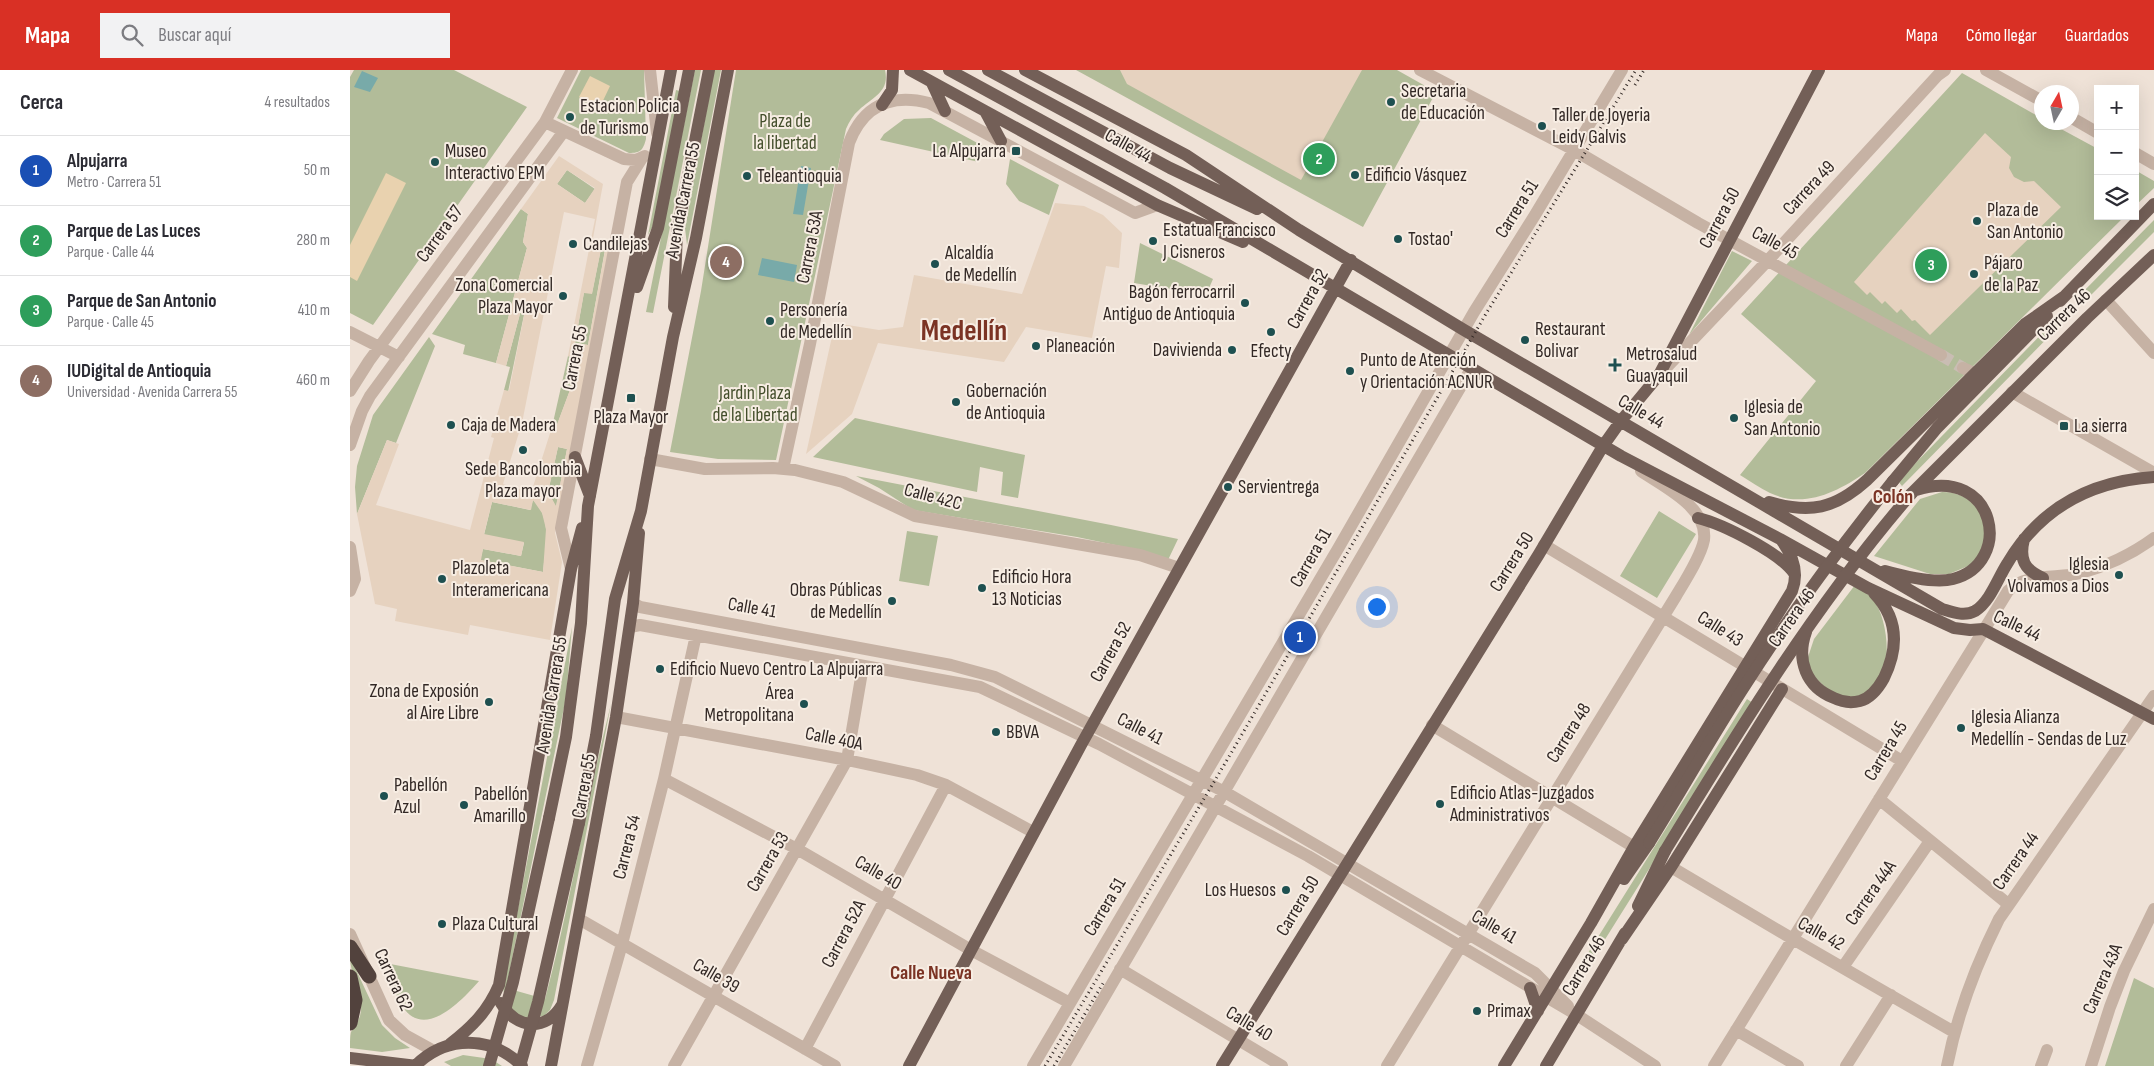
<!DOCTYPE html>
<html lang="es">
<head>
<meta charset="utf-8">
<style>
  body { margin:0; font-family:"Sofia Sans Condensed",sans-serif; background:#f2f2f3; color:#2b2b33 }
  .controls { position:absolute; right:15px; top:15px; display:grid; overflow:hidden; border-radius:0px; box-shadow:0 5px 20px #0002 }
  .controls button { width:45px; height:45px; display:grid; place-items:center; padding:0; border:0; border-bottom:1px solid #e1e1e2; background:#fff; color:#2b2b33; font:25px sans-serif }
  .compass { position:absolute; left:1684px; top:15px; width:45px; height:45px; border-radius:50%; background:#fff; box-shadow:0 5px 20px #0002; rotate:9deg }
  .you { position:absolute; left:1026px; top:536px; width:18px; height:18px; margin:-12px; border:4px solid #fff; border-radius:50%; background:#1a73e8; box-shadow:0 0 0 8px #1a73e833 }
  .badge { display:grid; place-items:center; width:32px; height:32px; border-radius:50%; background:#d93025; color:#fff; font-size:16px; font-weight:700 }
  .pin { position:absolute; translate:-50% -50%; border:2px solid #fff; box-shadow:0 1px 5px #0006 }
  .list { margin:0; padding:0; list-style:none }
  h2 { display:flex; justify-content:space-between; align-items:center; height:65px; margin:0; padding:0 20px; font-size:21px }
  h2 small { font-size:16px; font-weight:400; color:#7c7c81 }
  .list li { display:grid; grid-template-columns:32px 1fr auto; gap:15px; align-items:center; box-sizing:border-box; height:70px; padding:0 20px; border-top:1px solid #e1e1e2 }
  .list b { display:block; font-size:19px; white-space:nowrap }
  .list p { margin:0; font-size:16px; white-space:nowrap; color:#7c7c81 }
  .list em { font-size:16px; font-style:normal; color:#7c7c81 }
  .icon { flex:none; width:28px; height:28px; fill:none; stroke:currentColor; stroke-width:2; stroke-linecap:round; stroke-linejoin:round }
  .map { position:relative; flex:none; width:1804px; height:996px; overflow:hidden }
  header { display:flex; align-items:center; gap:30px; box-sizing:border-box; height:70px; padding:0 25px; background:#d93025; color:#fff }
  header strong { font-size:24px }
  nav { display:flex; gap:28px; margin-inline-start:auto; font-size:18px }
  .search { width:350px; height:45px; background:#f2f2f3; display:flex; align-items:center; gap:12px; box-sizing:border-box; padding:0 18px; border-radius:0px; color:#7c7c81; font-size:19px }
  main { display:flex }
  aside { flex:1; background:#fff }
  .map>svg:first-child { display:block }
</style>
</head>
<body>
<header>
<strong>Mapa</strong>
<div class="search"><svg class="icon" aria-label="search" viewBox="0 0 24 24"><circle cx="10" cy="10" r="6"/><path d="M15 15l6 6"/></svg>Buscar aquí</div>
<nav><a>Mapa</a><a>Cómo llegar</a><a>Guardados</a></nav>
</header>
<main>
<aside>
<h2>Cerca<small>4 resultados</small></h2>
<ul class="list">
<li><span class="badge" style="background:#1a4fb4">1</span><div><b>Alpujarra</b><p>Metro · Carrera 51</p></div><em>50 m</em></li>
<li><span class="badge" style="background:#2e9e5b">2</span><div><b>Parque de Las Luces</b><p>Parque · Calle 44</p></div><em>280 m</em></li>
<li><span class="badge" style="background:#2e9e5b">3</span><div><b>Parque de San Antonio</b><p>Parque · Calle 45</p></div><em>410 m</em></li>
<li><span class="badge" style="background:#8d6e63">4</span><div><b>IUDigital de Antioquia</b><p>Universidad · Avenida Carrera 55</p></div><em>460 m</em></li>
</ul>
</aside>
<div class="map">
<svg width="1804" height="996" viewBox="0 0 1804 996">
  <rect width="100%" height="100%" fill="#efe2d7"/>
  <path fill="#b2bc99" d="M4,0H104L177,37L23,255L0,243V7Z
    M231,0H294L296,69C293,80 291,83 279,83L207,48Z
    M345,0H351L303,243L296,242Z
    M364,0H371L337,175L335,158Z
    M386,0H535C540,22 523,27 509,40C503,45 499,52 496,59L426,390L368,389L320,382L351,221Z
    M726,0H1047L1086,22L1013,157Z
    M1612,3L1691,48L1692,52L1700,53L1748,79V146H1775L1515,403C1487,422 1454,439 1420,423C1410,418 1400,411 1390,405L1466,311L1391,244Z
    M326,20L330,21L304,154L298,165Z
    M581,48L633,76L629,92L530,70L534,64L554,49Z
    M660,89L709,115L699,145L669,131L656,114Z
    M217,100L245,119L235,133L207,114Z
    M1785,100L1804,111V118L1785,136Z
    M171,139L178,144L173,172L177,178L146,293L113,284L115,275L82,264Z
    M1804,150V162L1733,233L1727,228Z
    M790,173L863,209L856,225L784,213Z
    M252,174H256L238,275L225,273L234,222L242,223Z
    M1382,181L1402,191L1339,265Z
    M171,240H175L158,322L154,320L160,297L156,296Z
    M1715,240L1720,245L1552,416L1548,411Z
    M79,267L85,276L46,373L37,370L7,444L5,417L7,396L23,345Z
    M218,286L225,289L220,320L206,358L202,357Z
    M505,348L675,385L668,428L651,425L653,402L630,397L627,422L463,387Z
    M208,377L217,379L206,437L198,422Z
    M506,406L761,455L828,469L818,490L784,479L727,467L563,440L529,418Z
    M1592,422C1618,422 1633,437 1635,463C1635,472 1631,482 1630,491L1599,504H1580L1524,486L1570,429Z
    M183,430C203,448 195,479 193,502L130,490L133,479L171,486L174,473L134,465L142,432L180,440Z
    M1309,441L1346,464L1307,528L1270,506Z
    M557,461L588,466L579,516L549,511Z
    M1505,515C1511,519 1519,524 1523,529C1537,547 1543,593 1528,612C1524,618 1517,623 1511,628L1484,625L1461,604L1457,590L1464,569Z
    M222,557L216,628L156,918L195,929C221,832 236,732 261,634L204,930L200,940L194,946C189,946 182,948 177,948C163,946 154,931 153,917Z
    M1397,629L1403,633L1229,911L1223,907Z
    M0,887L32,955L45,968L60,978L32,982L0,978C0,973 0,966 1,962C7,953 11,949 11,937C11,919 0,905 0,887Z
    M35,893L129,911C114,928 78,968 55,940C45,928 41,908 35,893Z
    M1784,908L1804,918V996H1755Z
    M113,985L141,989L152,996H101L94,992Z"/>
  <path fill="#e9d2af" d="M240,6L260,16L250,37L229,27Z
    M36,103L56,113L7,211L0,207V175Z"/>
  <path fill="#e6d2bf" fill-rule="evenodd" d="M770,0H1012L951,110L777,14Z
    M1635,63L1661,87L1659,98L1664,107L1674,112L1684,111L1711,137L1580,265L1565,250L1562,251L1551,239L1547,243L1535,231L1532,234L1520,222L1517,225L1504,212Z
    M209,86L253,114L243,168L260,172L205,463L212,492L200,570L120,555L118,565L45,551L47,539L25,534L7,444L37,370L49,374L26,435L120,460L144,368L141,367L154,320L159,321L175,241L171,240L156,296L146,293L177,178L173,172L178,144L171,139ZM217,100L245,118L235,133L207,114ZM214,142L245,149L218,286L225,289L220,320L206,357H202L181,423L153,414L172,353ZM252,174L256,175L238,275L225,273L234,223L242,224ZM208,377L217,379L206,436L198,422ZM183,430L192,443L196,459L193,502L131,490L133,479L171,486L174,472L134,464L142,432L181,440Z
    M705,133L734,136L753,145L772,163L769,198L756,196L742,268L676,257L654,292L528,273L502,344L456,384L485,253L529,260L553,257L564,205L672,224Z"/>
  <path fill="#78aaa9" d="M12,1L28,8L20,22L4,17Z
    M451,96L461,98L453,145L443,144Z
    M412,188L447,195L444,212L408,205Z"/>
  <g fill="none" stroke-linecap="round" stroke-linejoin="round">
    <path stroke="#c9bdb3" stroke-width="12" stroke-dasharray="12 6" stroke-linecap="butt" d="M1591,285L1613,298"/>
    <path stroke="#c6b2a4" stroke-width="12" d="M300,0L307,63
      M1070,0L1224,80L1348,153L1591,285
      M1636,0L1692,31
      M1722,48L1748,63
      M195,52L274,89L286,90L295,86
      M1785,83L1804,94
      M1756,230L1804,283
      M0,262L49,287
      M1613,298L1626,304
      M1313,301L1422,186L1588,5L1595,0
      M0,321L19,291L195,52L222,0
      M1662,322L1804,403
      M0,375L12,341L20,326L214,61
      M300,389L355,399L423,398L445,400L493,412L565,446L790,485L829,498
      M433,399L460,274L499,73C513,36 540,23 579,33L785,143L807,135
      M1194,475L1552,691
      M0,477L5,509L0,521
      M221,499L211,458L277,112L292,88
      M283,533L290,537L601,595L645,607L873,721L1185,903L1218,936
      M280,557L290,555L630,617L749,674L958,786L1227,945L1305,996
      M266,647L497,690L567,705L596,715L683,762
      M1082,655L1284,777
      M314,709L447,779L621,880L720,933
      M1529,729L1658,834
      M1321,797L1436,865L1604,962
      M229,849L485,996
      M0,864L39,950L55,965L84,981
      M1493,897L1580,771
      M770,899L932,996
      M1386,960L1448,996
      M455,979L596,715
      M237,996L272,874L314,709L346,565
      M324,996L497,690L513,596
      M683,996L989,477L1124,242L1185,145L1272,0
      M714,996L1121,299
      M1037,996L1326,526C1335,511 1351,486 1354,470C1358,437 1314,417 1291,401
      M1364,996L1658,521C1676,502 1707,509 1731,503C1757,496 1782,484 1804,468
      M1496,996L1541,925
      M1597,996C1607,945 1626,895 1649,849L1804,626
      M1691,996L1697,980
      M1741,996L1760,937L1774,901L1804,839"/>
    <path stroke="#735f57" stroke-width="12" d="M560,0L807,135L893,172
      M599,0L815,118L1271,386L1430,469L1518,518L1604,558L1620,560L1633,559L1804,649
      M638,0L820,98L907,139
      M675,0L836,85L949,160L1114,260L1592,539C1602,542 1614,547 1625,541C1640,532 1648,508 1657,494C1690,438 1740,411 1804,407
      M582,13L595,41
      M532,35L542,20L543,0
      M635,41L651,71
      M287,217L308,158L339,0
      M1710,231L1804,134
      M324,237L327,162L359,0
      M225,387L240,426
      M1543,411L1587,358L1697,246
      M1561,424L1737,248L1804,185
      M1419,432C1460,444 1485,439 1517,410L1675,254L1715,226
      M1348,448C1373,454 1430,483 1444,503
      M1674,469C1669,489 1674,500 1693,508
      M1535,501C1553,506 1585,514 1603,509C1664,494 1647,394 1566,420
      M1456,562C1446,590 1456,617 1484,628C1492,632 1502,633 1510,631C1521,628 1529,617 1534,608C1549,577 1548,548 1524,523
      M199,748L216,667L231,553L238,436L321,0
      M229,753L246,666L265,529L291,441L323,267L346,168L378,0
      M1274,809L1299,773
      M1288,836L1315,781
      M1272,869L1321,797L1432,619
      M1180,918L1188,941
      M151,933C166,959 196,962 212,935
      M100,974C122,957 138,941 149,915L221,499L232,458
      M0,988L67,996
      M65,996C96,965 141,965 172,996
      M201,996L266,647L283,533L289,463
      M559,996L731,675L1001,190
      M872,996L1189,484L1253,376L1270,352L1309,305L1469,0
      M1154,996L1241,853L1284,777L1442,521C1449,503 1443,486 1432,471
      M1196,996L1275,863"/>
    <path stroke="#52423d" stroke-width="15" d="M0,877L19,906
      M0,907L5,930L0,953"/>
    <path stroke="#322825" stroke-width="3" stroke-dasharray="1 4" stroke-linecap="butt" d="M1285,15L1294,0
      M695,996L880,685L1137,242L1286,0
      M704,996L755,910"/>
    <path stroke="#735f57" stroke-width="12" d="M1299,773C1332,720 1362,666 1396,614C1441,543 1491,476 1543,411
      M1315,781C1390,658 1466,534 1561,424
      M139,996L163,912L199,748
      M170,996L188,932L229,753"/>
  </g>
  <g fill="#1e5050" stroke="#f7ede3" stroke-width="2">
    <circle cx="1041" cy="32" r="5"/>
    <circle cx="220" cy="47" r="5"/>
    <circle cx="1192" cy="56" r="5"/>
    <rect x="661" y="76" width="10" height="10" rx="2.5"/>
    <circle cx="85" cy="92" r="5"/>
    <circle cx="1005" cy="105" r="5"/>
    <circle cx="397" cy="106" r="5"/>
    <circle cx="1627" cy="151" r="5"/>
    <circle cx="1048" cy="169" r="5"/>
    <circle cx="803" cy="171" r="5"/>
    <circle cx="223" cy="174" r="5"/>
    <circle cx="585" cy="194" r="5"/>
    <circle cx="1624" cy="204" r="5"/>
    <circle cx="213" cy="226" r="5"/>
    <circle cx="895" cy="233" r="5"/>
    <circle cx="420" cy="251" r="5"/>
    <circle cx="921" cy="262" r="5"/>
    <circle cx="1175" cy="270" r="5"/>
    <circle cx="686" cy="276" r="5"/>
    <circle cx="882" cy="280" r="5"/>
    <path d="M1262.5 287.5h5v5h5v5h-5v5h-5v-5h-5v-5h5z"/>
    <circle cx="1000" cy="301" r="5"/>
    <rect x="276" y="323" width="10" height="10" rx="2.5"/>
    <circle cx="606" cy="332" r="5"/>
    <circle cx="1384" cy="348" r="5"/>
    <circle cx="101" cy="355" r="5"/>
    <rect x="1709" y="351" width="10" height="10" rx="2.5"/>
    <circle cx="173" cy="380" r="5"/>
    <circle cx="878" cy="417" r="5"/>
    <circle cx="1769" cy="505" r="5"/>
    <circle cx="92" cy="509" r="5"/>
    <circle cx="632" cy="518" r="5"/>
    <circle cx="542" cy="531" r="5"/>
    <circle cx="310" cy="599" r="5"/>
    <circle cx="139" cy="632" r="5"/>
    <circle cx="454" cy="634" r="5"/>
    <circle cx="1611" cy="658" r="5"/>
    <circle cx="646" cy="662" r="5"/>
    <circle cx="34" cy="726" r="5"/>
    <circle cx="1090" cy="734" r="5"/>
    <circle cx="114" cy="735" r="5"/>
    <circle cx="936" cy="820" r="5"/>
    <circle cx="92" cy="854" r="5"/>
    <circle cx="1127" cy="941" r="5"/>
  </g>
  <g text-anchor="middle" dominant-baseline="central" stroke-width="4" stroke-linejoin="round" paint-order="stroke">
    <g font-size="19" fill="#322825" stroke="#f7ede3" text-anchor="start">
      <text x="1051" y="21">Secretaria<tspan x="1051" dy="22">de Educación</tspan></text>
      <text x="230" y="36">Estacion Policia<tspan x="230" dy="22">de Turismo</tspan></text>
      <text x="1202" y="45">Taller de Joyeria<tspan x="1202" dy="22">Leidy Galvis</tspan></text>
      <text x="95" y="81">Museo<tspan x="95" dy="22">Interactivo EPM</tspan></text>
      <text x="656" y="81" text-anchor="end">La Alpujarra</text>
      <text x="1015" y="105">Edificio Vásquez</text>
      <text x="407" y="106">Teleantioquia</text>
      <text x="1637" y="140">Plaza de<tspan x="1637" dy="22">San Antonio</tspan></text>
      <text x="813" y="160">Estatua Francisco<tspan x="813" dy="22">J Cisneros</tspan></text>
      <text x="1058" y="169">Tostao'</text>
      <text x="233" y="174">Candilejas</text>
      <text x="595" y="183">Alcaldía<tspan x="595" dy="22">de Medellín</tspan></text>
      <text x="1634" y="193">Pájaro<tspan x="1634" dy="22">de la Paz</tspan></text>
      <text x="203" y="215" text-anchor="end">Zona Comercial<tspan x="203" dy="22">Plaza Mayor</tspan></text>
      <text x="885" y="222" text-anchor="end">Bagón ferrocarril<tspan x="885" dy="22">Antiguo de Antioquia</tspan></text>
      <text x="430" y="240">Personería<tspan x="430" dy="22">de Medellín</tspan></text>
      <text x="1185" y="259">Restaurant<tspan x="1185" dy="22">Bolivar</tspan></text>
      <text x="696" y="276">Planeación</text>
      <text x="872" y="280" text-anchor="end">Davivienda</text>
      <text x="921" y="281" text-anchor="middle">Efecty</text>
      <text x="1276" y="284">Metrosalud<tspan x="1276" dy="22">Guayaquil</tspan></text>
      <text x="1010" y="290">Punto de Atención<tspan x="1010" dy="22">y Orientación ACNUR</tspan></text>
      <text x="616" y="321">Gobernación<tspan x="616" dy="22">de Antioquia</tspan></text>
      <text x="1394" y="337">Iglesia de<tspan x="1394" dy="22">San Antonio</tspan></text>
      <text x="281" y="347" text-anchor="middle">Plaza Mayor</text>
      <text x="111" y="355">Caja de Madera</text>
      <text x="1724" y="356">La sierra</text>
      <text x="173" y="399" text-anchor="middle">Sede Bancolombia<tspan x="173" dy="22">Plaza mayor</tspan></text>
      <text x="888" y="417">Servientrega</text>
      <text x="1759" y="494" text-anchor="end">Iglesia<tspan x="1759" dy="22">Volvamos a Dios</tspan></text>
      <text x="102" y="498">Plazoleta<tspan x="102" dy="22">Interamericana</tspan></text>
      <text x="642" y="507">Edificio Hora<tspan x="642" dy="22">13 Noticias</tspan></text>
      <text x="532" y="520" text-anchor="end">Obras Públicas<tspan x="532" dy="22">de Medellín</tspan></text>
      <text x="320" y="599">Edificio Nuevo Centro La Alpujarra</text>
      <text x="129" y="621" text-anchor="end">Zona de Exposión<tspan x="129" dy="22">al Aire Libre</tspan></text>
      <text x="444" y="623" text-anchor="end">Área<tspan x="444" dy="22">Metropolitana</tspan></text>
      <text x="1621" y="647">Iglesia Alianza<tspan x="1621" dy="22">Medellín - Sendas de Luz</tspan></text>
      <text x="656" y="662">BBVA</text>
      <text x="44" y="715">Pabellón<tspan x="44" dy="22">Azul</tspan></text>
      <text x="1100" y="723">Edificio Atlas-Juzgados<tspan x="1100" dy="22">Administrativos</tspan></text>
      <text x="124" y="724">Pabellón<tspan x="124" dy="22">Amarillo</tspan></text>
      <text x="926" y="820" text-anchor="end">Los Huesos</text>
      <text x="102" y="854">Plaza Cultural</text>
      <text x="1137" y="941">Primax</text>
    </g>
    <g font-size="19" fill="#434e2b" stroke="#f7ede3">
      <text x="435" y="51">Plaza de<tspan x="435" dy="22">la libertad</tspan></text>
      <text x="405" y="323">Jardin Plaza<tspan x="405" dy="22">de la Libertad</tspan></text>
    </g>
    <g font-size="19" fill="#322825" stroke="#f7ede3">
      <text transform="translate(778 76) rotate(29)">Calle 44</text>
      <text transform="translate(1459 118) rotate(-47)">Carrera 49</text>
      <text transform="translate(333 130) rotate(-79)">Avenida Carrera 55</text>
      <text transform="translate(1167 139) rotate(-58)">Carrera 51</text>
      <text transform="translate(1370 148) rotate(-62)">Carrera 50</text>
      <text transform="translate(90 164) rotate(-54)">Carrera 57</text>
      <text transform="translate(1425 173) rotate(28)">Calle 45</text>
      <text transform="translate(460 177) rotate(-79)">Carrera 53A</text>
      <text transform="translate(958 229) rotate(-61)">Carrera 52</text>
      <text transform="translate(1714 245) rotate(-44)">Carrera 46</text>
      <text transform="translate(225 288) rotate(-79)">Carrera 55</text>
      <text transform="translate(1291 342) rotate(30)">Calle 44</text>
      <text transform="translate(583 427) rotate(15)">Calle 42C</text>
      <text transform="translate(961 488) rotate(-60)">Carrera 51</text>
      <text transform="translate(1162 492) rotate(-58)">Carrera 50</text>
      <text transform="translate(402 538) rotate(10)">Calle 41</text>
      <text transform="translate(1442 548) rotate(-55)">Carrera 46</text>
      <text transform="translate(1667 556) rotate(25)">Calle 44</text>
      <text transform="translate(1370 559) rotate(32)">Calle 43</text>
      <text transform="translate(761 582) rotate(-61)">Carrera 52</text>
      <text transform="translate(202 625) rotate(-81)">Avenida Carrera 55</text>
      <text transform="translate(790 659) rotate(27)">Calle 41</text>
      <text transform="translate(1219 663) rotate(-58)">Carrera 48</text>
      <text transform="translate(484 669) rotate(11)">Calle 40A</text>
      <text transform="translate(1536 681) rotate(-59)">Carrera 45</text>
      <text transform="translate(234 716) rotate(-80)">Carrera 55</text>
      <text transform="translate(277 777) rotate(-76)">Carrera 54</text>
      <text transform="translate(1666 791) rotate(-55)">Carrera 44</text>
      <text transform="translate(418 792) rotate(-60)">Carrera 53</text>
      <text transform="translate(528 803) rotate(30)">Calle 40</text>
      <text transform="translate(1521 823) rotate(-55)">Carrera 44A</text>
      <text transform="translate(948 836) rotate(-59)">Carrera 50</text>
      <text transform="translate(755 837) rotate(-59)">Carrera 51</text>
      <text transform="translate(1144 857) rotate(30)">Calle 41</text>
      <text transform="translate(494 864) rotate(-62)">Carrera 52A</text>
      <text transform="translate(1471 864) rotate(29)">Calle 42</text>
      <text transform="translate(1234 896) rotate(-59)">Carrera 46</text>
      <text transform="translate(366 906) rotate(30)">Calle 39</text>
      <text transform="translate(1753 909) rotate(-67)">Carrera 43A</text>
      <text transform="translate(43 910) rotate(65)">Carrera 62</text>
      <text transform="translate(899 954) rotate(31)">Calle 40</text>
    </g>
    <g font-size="20" font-weight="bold" fill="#7b3324" stroke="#f7ede3">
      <text x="1543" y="427">Colón</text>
      <text x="581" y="903">Calle Nueva</text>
    </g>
    <g font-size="29" font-weight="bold" fill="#7b3324" stroke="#f7ede3">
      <text x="614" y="261">Medellín</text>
    </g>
  </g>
</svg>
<div class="controls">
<button>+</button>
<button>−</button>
<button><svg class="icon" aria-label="layers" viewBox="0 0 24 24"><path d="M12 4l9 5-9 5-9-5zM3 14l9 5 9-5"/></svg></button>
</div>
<svg class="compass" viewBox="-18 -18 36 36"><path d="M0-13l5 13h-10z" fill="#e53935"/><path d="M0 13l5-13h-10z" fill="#7c7c81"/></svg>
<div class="you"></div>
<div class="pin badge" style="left:950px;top:567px;background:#1a4fb4">1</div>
<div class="pin badge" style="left:969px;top:89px;background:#2e9e5b">2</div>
<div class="pin badge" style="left:1581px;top:195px;background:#2e9e5b">3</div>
<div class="pin badge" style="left:376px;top:192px;background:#8d6e63">4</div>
</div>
</main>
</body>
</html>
